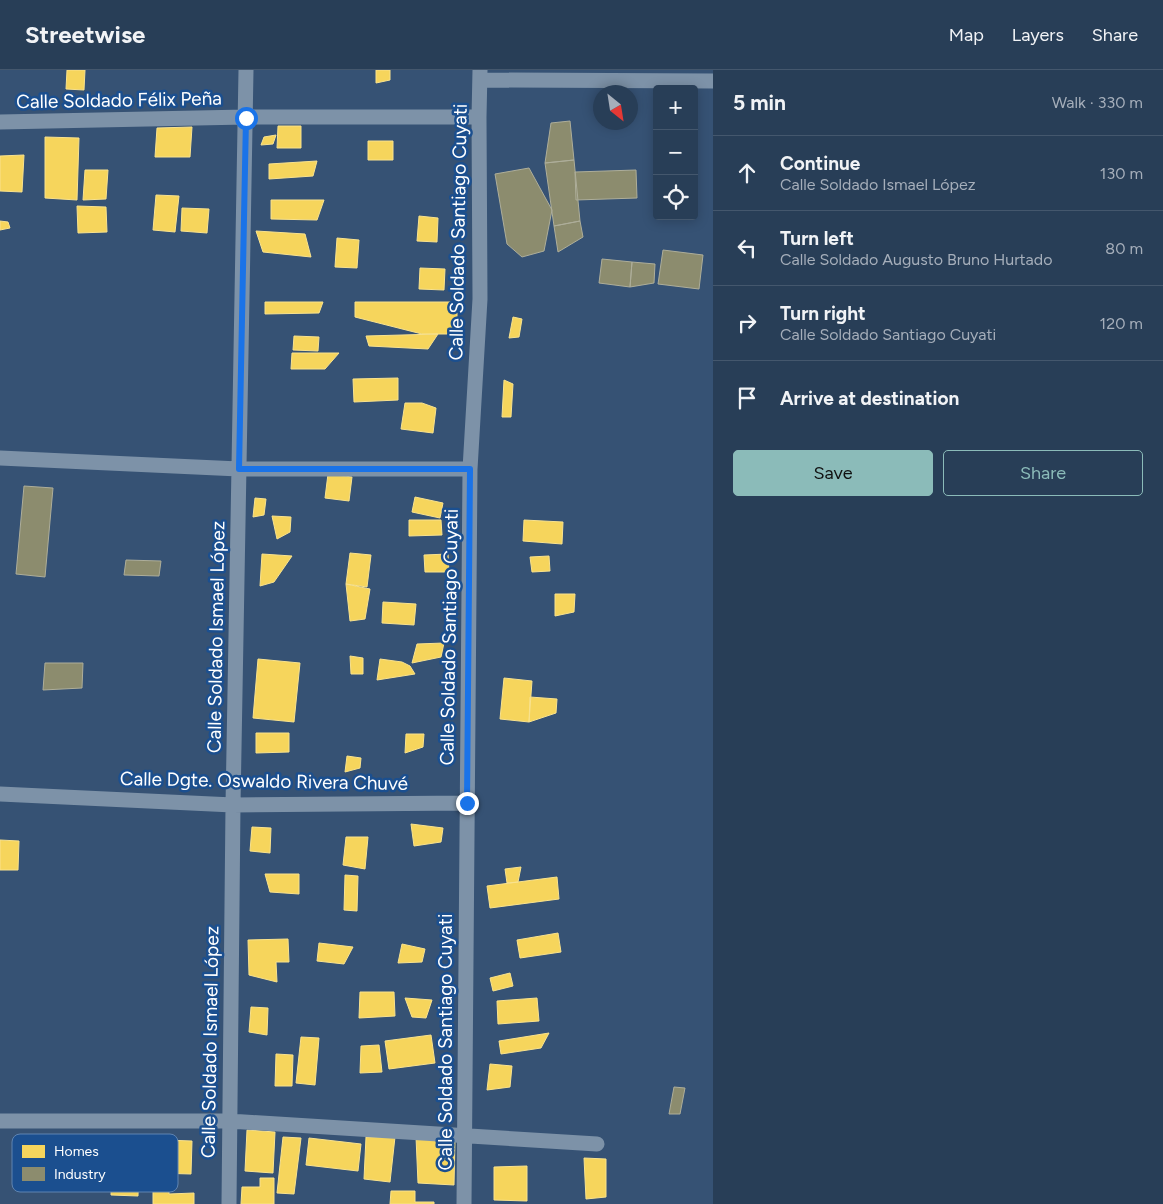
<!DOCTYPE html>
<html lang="en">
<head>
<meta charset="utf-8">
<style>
  body { margin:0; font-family:Figtree,sans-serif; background:#30455d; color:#f1f3f6 }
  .controls { position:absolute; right:15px; top:15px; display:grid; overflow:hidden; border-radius:5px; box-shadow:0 2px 12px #0003 }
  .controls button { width:45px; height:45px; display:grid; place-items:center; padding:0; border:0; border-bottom:1px solid #44576d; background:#283e57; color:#f1f3f6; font:25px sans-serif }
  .compass { position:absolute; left:593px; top:15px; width:45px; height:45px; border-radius:50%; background:#283e57; box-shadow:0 2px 12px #0003; rotate:150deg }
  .stop { position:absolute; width:15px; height:15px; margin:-11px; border:4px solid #1a73e8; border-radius:50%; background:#fff }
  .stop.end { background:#1a73e8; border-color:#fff; box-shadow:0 1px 5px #0008 }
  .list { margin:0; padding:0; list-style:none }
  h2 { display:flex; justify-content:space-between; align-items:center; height:65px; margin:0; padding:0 20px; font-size:21px }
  h2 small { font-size:16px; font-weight:400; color:#a5aeba }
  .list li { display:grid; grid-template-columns:32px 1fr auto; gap:15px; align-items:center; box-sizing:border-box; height:75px; padding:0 20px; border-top:1px solid #44576d }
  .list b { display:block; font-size:19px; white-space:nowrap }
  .list p { margin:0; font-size:16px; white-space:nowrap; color:#a5aeba }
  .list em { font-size:16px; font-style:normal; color:#a5aeba }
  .actions { display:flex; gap:10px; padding:15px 20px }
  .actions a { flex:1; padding:11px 0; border:1px solid #8bbbb9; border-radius:5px; text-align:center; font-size:18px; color:#8bbbb9 }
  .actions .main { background:#8bbbb9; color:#111 }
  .icon { flex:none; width:28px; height:28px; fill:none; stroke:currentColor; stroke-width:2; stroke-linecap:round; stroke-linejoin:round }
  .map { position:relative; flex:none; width:713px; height:1134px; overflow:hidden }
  header { display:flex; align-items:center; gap:30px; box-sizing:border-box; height:70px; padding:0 25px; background:#283e57; border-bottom:1px solid #44576d }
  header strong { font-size:24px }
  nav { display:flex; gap:28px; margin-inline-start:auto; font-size:18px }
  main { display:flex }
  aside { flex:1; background:#283e57 }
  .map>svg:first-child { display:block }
</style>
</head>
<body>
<header>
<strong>Streetwise</strong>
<nav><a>Map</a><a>Layers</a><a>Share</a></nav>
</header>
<main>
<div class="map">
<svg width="713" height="1134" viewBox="0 0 713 1134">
  <rect width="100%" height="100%" fill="#365274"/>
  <path fill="#f6d55c" stroke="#f9e28d" d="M67,0H85L84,20L66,19Z
    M376,0H390V10L376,13Z
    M278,56H301V78H277Z
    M192,57L190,87H155L157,58Z
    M276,65L273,74L261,75L264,67Z
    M45,67L79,68L77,130L45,128Z
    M368,71H393V90H368Z
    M24,85L22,122L0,121V86Z
    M317,91L313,106L269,109V94Z
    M85,100H108L106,129L83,130Z
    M156,125L179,126L175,162L153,160Z
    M271,130H324L317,150L271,149Z
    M77,136L106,137L107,162L78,163Z
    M182,138L209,139L207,163L181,161Z
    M419,146L438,148L437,172L417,171Z
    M0,151L8,152L10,158L0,160Z
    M256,161L305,164L311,187L263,182Z
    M337,168L359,170L357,198L335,197Z
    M420,198L445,199L444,220L419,219Z
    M265,232H323L319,243L265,244Z
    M355,232H457V264H422L355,247Z
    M513,247L522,249L519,267L509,268Z
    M438,264L428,279L369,276L366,266Z
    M294,266L319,267L318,281L293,280Z
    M292,283H339L325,299H291Z
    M398,308V330L354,332L353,309Z
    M504,310L513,314L511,347H502Z
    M405,333H422L436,338L433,363L401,359Z
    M328,404L352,407L349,431L325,428Z
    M415,427L443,433L440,448L412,442Z
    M255,428L266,429L264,445L253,447Z
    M272,446L291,447L290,462L277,469Z
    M409,450H441L442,465L409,466Z
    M524,450L563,452L562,474L523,471Z
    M350,483L371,485L367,517L346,514Z
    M262,484L292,486L274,512L260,516Z
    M448,484L449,502H425L424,485Z
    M549,486L550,501L532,502L530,487Z
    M346,514L370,519L365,549L350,551Z
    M555,524H575L574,542L555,546Z
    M383,532L416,534L414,555L382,553Z
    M444,573L441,587L412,593L417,574Z
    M350,586L363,588V604H351Z
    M258,589L300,593L294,652L253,648Z
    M380,589L402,592L410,596L415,604L377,610Z
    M504,608L532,611L529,652L500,649Z
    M530,627L557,629L556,643L529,652Z
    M256,663H289V682L256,683Z
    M406,664H424L423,677L405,683Z
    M347,686L361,688L360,698L345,702Z
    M411,754L443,758L441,772L414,776Z
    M252,757L271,758L270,783L250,781Z
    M346,767H368L365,799L343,795Z
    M0,770L19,771L18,800H0Z
    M521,797L518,812L507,813L505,799Z
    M265,804H299V824L270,822Z
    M345,805L358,806L357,841L344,840Z
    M557,807L559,829L490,838L487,816Z
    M558,863L561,882L520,888L517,870Z
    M288,869L289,892H276L277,912L249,905L248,870Z
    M319,873L353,877L344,894L317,891Z
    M402,874L425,879L422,892L398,893Z
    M510,903L513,916L493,921L490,908Z
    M360,922H394L395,946L359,948Z
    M405,928L432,930L426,948L412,947Z
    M537,928L539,951L498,954L497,931Z
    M251,937L268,938L267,965L249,962Z
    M549,963L541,978L501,984L499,971Z
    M431,965L435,993L389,999L385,971Z
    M301,967L319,968L315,1015L296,1013Z
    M379,975L382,1002L360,1003L361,976Z
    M276,984L293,985L292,1016H275Z
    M490,994L512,996L510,1017L487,1020Z
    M247,1060L275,1062L273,1103L245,1101Z
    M283,1067L301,1068L294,1124L277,1123Z
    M366,1067H395L390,1112L364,1109Z
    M416,1067L455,1069L454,1115L418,1113Z
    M112,1068L192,1071L191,1104L155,1103V1088L139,1087L138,1126L111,1125Z
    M309,1068L361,1074L358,1101L306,1095Z
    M584,1088L606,1089V1127L586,1129Z
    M527,1096V1131L494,1130V1097Z
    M260,1108H274V1134H241L242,1117H260Z
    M153,1112H169V1124L194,1123V1134H153Z
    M391,1121H415V1132H434V1134H390Z"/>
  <path fill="#8c8c6e" stroke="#aeae9a" d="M570,51L574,90L545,93L551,53Z
    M574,90L580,151L554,156L545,93Z
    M529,98L552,140L544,181L522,187L507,174L495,104Z
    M636,100L637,128L576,130L575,102Z
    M580,151L583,167L558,182L554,156Z
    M663,180L703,185L699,219L658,214Z
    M602,189L632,192L630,217L599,213Z
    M632,192L655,194L654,213L630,217Z
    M24,416L53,418L45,507L16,504Z
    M126,490L161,491L159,506L124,505Z
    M45,593H83L82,618L43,620Z
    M674,1017L685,1018L680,1044H669Z"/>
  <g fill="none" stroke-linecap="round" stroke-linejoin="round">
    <path stroke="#7d92a8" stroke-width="15" d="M480,10L713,11
      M0,52L246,47H479
      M0,388L239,399H470
      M0,724L233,735L467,733
      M0,1051H229L597,1074
      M229,1134L233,735L246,0
      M464,1134L470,399L480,229L479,47L480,0"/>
  </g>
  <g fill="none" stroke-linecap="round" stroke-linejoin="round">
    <path stroke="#1a73e8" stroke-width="6" d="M246,48L239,399H470L467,733"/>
  </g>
  <g text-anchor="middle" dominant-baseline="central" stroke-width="5" stroke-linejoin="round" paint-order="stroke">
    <g font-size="19" fill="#fff" stroke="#1b4f8f">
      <text transform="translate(119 30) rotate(-1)">Calle Soldado Félix Peña</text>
      <text transform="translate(458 162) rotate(-89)">Calle Soldado Santiago Cuyati</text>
      <text transform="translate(216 567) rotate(-89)">Calle Soldado Ismael López</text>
      <text transform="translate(449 567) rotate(-89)">Calle Soldado Santiago Cuyati</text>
      <text transform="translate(264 711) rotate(1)">Calle Dgte. Oswaldo Rivera Chuvé</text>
      <text transform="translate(210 972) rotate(-89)">Calle Soldado Ismael López</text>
      <text transform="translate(445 972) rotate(-90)">Calle Soldado Santiago Cuyati</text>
    </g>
  </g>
  <rect x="12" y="1064" width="166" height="58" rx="8" fill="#1b4f8f" stroke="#5f84b1" stroke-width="1"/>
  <rect x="22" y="1075" width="23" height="13" fill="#f6d55c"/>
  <rect x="22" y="1097" width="23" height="14" fill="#8c8c6e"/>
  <g font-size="14" fill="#fff">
    <text x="54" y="1086">Homes</text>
    <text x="54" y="1109">Industry</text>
  </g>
</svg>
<div class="controls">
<button>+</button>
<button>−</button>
<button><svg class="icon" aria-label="locate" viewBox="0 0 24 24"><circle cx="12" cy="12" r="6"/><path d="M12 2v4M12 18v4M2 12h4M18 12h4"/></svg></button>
</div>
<svg class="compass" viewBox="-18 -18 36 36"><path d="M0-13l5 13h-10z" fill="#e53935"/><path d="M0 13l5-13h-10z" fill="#a5aeba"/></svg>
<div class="stop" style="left:246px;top:48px"></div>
<div class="stop end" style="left:467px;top:733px"></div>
</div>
<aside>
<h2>5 min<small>Walk · 330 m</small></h2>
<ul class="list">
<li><svg class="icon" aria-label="ahead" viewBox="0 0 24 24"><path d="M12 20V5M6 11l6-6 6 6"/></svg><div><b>Continue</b><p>Calle Soldado Ismael López</p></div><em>130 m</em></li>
<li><svg class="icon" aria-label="left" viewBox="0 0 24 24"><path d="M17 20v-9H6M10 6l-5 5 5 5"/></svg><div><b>Turn left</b><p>Calle Soldado Augusto Bruno Hurtado</p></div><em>80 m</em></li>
<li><svg class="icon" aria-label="right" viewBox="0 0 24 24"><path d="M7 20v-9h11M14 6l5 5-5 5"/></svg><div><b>Turn right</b><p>Calle Soldado Santiago Cuyati</p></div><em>120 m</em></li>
<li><svg class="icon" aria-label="arrive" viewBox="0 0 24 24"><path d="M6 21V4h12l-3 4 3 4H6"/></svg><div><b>Arrive at destination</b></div></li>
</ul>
<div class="actions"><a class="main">Save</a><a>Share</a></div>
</aside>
</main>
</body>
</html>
